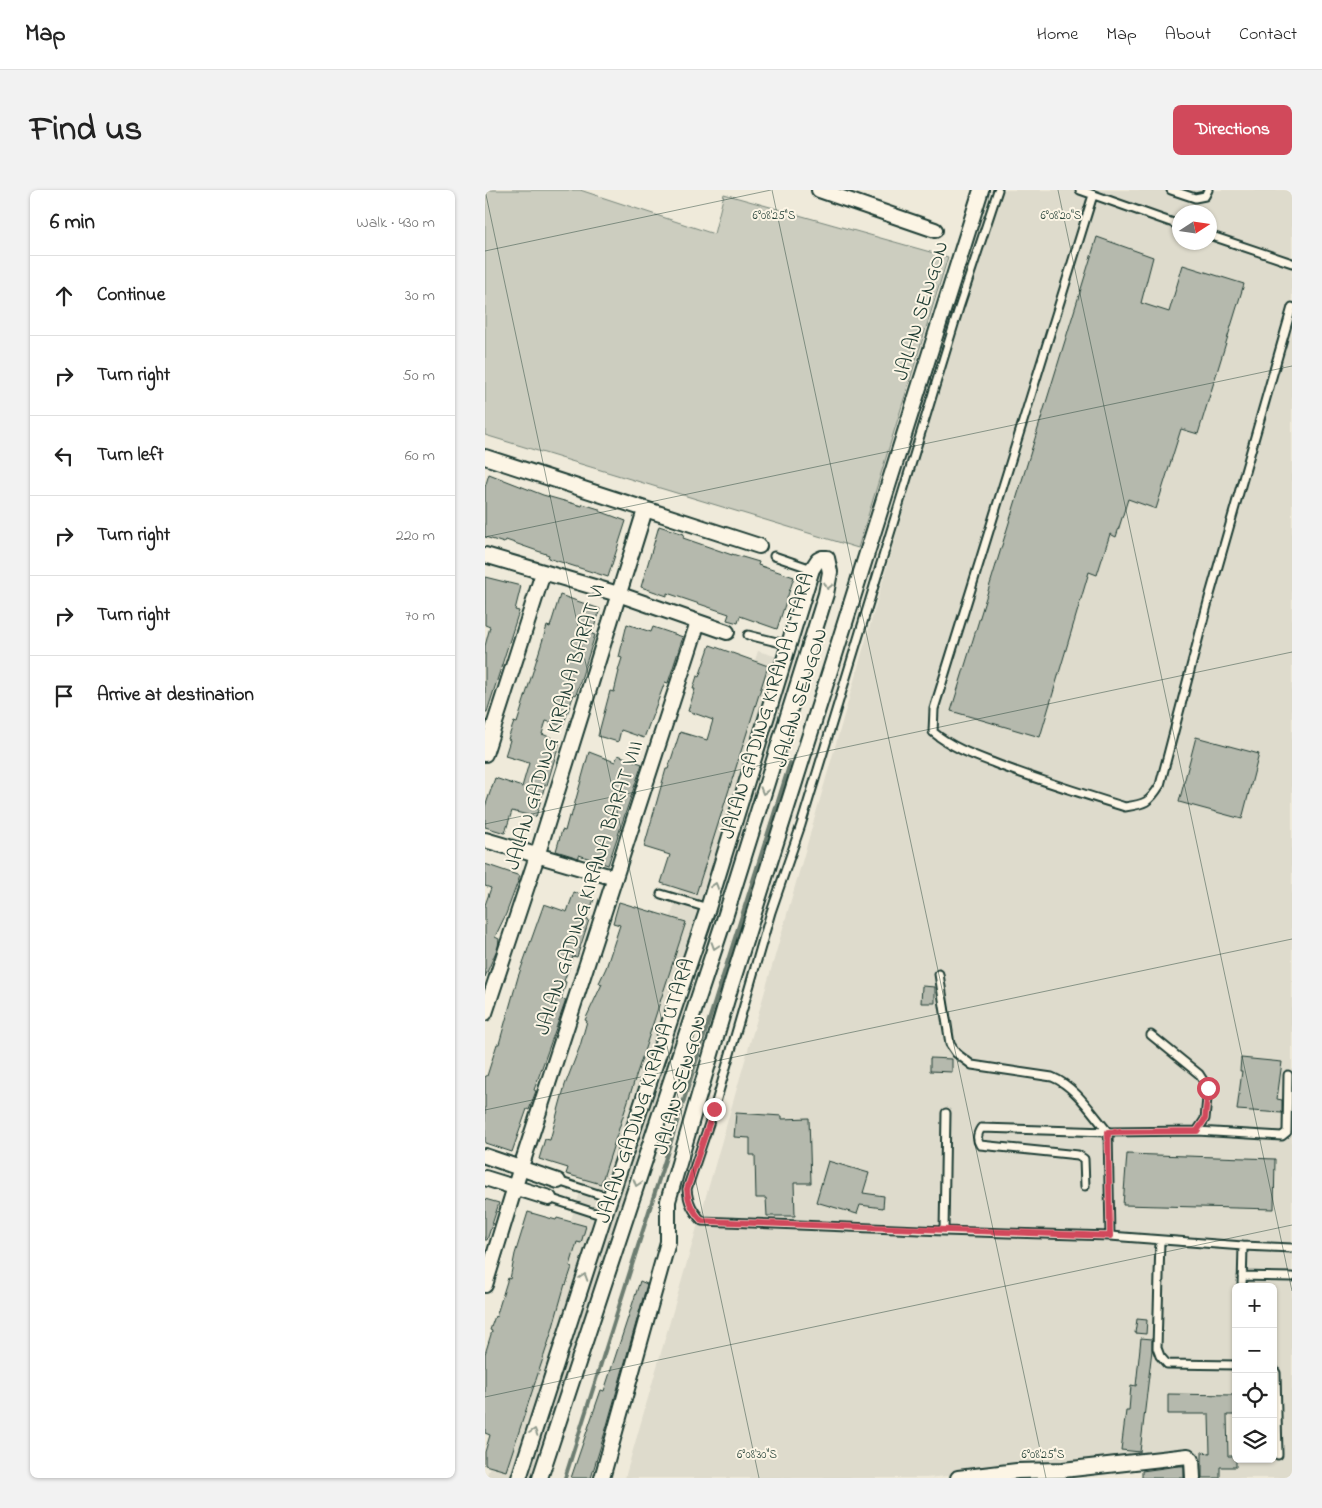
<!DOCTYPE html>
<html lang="en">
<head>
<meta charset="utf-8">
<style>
  body { margin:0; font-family:"Indie Flower",sans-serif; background:#f2f2f2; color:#222 }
  .controls { position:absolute; right:15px; bottom:15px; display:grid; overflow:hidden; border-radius:8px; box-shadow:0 1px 4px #0004 }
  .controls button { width:45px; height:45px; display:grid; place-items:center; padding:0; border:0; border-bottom:1px solid #e0e0e0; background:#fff; color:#222; font:25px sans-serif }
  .compass { position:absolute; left:687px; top:15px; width:45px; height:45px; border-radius:50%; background:#fff; box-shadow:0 1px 4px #0004; rotate:78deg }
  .stop { position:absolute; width:15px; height:15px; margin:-11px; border:4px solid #d1495b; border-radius:50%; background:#fff }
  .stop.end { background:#d1495b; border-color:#fff; box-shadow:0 1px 5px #0008 }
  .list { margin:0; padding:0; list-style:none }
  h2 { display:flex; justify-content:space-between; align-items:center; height:65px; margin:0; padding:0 20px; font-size:21px }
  h2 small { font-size:16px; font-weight:400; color:#767676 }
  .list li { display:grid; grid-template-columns:32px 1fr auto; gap:15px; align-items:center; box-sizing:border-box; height:80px; padding:0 20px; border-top:1px solid #e0e0e0 }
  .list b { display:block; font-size:19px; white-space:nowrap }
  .list em { font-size:16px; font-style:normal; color:#767676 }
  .icon { flex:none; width:28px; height:28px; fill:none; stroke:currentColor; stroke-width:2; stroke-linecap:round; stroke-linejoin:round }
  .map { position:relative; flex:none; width:807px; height:1288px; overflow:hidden; border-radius:8px }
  header { display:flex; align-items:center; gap:30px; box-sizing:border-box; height:70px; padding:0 25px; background:#fff; border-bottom:1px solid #e0e0e0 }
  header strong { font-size:24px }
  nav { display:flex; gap:28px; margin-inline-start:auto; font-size:18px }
  .intro { display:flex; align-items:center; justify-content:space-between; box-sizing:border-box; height:120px; padding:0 30px }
  h1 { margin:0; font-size:35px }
  .button { padding:12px 22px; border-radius:8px; background:#d1495b; color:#fff; font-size:18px; font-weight:700 }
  main { display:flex; gap:30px; padding:0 30px }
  aside { flex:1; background:#fff; border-radius:8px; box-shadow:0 1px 4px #0004 }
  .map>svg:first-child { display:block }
</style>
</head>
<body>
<header>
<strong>Map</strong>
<nav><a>Home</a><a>Map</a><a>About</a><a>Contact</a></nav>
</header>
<div class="intro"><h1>Find us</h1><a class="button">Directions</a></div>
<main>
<aside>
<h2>6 min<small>Walk · 430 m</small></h2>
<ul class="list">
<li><svg class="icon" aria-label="ahead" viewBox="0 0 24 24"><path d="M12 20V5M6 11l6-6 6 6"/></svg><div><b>Continue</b></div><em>30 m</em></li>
<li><svg class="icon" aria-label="right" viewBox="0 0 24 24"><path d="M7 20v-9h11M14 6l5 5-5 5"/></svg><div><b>Turn right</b></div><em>50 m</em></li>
<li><svg class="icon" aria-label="left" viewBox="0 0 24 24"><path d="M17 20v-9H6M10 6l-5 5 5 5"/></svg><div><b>Turn left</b></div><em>60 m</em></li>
<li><svg class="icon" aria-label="right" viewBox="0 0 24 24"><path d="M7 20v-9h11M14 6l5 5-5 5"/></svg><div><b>Turn right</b></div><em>220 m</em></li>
<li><svg class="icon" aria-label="right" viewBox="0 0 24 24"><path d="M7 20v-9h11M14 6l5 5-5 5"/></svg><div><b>Turn right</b></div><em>70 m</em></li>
<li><svg class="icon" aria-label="arrive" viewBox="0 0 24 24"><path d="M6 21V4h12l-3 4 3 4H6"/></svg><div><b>Arrive at destination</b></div></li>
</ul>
</aside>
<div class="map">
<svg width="807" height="1288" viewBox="0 0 807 1288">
  <rect width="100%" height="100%" fill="#efeada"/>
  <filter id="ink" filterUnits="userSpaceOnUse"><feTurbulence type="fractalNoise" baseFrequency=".02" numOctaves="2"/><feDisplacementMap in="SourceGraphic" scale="10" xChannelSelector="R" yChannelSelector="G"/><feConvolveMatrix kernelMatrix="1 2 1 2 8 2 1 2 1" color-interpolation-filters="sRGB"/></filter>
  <g filter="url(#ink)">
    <path fill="#dedbcc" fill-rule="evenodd" d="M510,0H807V1288H710L708,1263L441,1288H140ZM694,22H724V52H694ZM751,1097H788V1269H751Z
      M273,461L309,472L51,1288H1Z"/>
    <path fill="#cccdbf" stroke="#76857a" d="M0,0H95L229,44L239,4L463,67L373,358L0,245Z"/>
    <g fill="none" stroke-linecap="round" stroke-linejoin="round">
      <path stroke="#6c7d71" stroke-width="4" d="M80,1288L305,573"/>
    </g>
    <path fill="#b5b9ad" stroke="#1f3d34" d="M612,47L668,67L656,113L684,122L698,75L759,94L713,244L696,239L671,319L643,309L631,347L625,344L612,385L604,382L555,547L466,521Z
      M4,284L58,305L97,316L98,314L114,319V321L141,331L123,387L63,368L64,365L21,350L19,353L0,347V297Z
      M174,336L199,344L198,348L247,365V364L274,372L273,375L309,387L292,439L255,426L253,433L242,430L244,424L182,403V406L156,397Z
      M0,387L36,396L30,420L34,421L2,522H0V456L5,437L0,435Z
      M75,405L115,419L107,444L110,445L91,505L89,504L78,536L61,531L57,544L75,551L62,595H60L51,627L27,621L20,643L0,637V617L10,588L37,597L44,573L20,566L25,550L23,549L29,532L32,533L62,436L65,437Z
      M142,434L166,442L168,437L198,447L183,493L180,492L159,548L136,540L133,552L113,546L125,501L129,502L134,481H133L137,468L134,467Z
      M225,455L283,476L211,704L176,693L185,665L159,657L181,579H183L195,542L222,550L228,530L203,521L210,499H208L212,486L214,487Z
      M711,547L774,564L757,629L694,612Z
      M104,562L130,572L133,565L157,574L123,675L94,665V668L71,661L77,640L80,641L84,626L86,627Z
      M0,674L35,686L21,724L10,747L14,749L13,757L0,787V715L6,698L0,696Z
      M89,702L109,709L102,729L104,730L92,767L88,766L79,791L81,792L76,809L81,810L54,886L49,900L51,901L44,920L42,919L27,962L0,953V886H2L12,854H14L33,787L59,714L82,722Z
      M134,712L201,732L116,994L81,984L83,978L54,969L60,949L65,950L80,895L95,856L102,831L100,830L117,794L114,793L121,778L135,735L128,733Z
      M437,796L450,797V813H436Z
      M445,868L467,869V882L445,881Z
      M756,868L797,872L792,909L797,910V923L752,920L757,881H755Z
      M251,923L297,926V929L324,928L326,993H309L310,1026H282L281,1008H271L270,965H265V948L249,947Z
      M642,964L790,969L789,1019L638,1015Z
      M343,971L384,983L378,1003L399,1006L398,1018L375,1015L372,1024L331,1012Z
      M0,1009L14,1013L2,1050H0Z
      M43,1022L71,1030L72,1028L101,1036L96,1053L92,1052L85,1076L87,1077L81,1095L80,1094L66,1144L21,1281L0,1275V1262L5,1245L0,1243V1164L7,1141L5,1140L10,1126L11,1127L23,1088L25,1089L30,1064Z
      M155,1091L162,1094L121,1239L106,1288H86L116,1200L119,1201Z
      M652,1129L662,1130L661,1144L650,1143Z
      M656,1148L667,1149V1160L655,1262L636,1260L641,1221H644L646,1195L651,1196Z
      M683,1204L750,1205V1225H742L743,1266H751V1277H735V1288H717V1262L725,1263L724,1224H683Z
      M693,1276H699V1288H657V1281Z"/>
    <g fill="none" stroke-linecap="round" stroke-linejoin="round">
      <g stroke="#1f3d34" stroke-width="11">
        <path id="service" d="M513,0L474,118L316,635L286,722L229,919L202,999C203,1013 208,1021 217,1031L459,1041L625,1046L758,1056L807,1058
          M595,0L694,35
          M686,0L710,8L720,6L723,0
          M608,5L449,519L448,542C466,557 488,565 509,573C552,590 596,603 640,617C660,614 664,613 675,595L724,408L807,117
          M724,45L807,73
          M289,366L327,379
          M263,445L304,455
          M176,704L223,718
          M454,784L465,854L471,863L487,875L567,887C590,896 607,923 623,942L496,938C492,944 491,949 495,955L593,965L599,969L600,996
          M712,941L797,946L802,942L803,885
          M73,991L125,1008
          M64,1008L119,1026
          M459,1041L461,923
          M625,1046L623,942L712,941L720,929L723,898L714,884L666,845
          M675,1050L672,1158L675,1166L682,1174L751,1175
          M757,1086L807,1087
          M757,1097L758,1056
          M788,1178L791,1183L793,1265"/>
      </g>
      <g stroke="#1f3d34" stroke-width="18">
        <path id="minor" d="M334,0L450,40
          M0,267L274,356
          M0,365L133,404L242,442
          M0,564L58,383
          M0,650L130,688
          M0,823L52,666L160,320
          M0,966L73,991
          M0,988L64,1008
          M0,1095L36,977L213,432
          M34,1288L119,1026L223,718L327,379L333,370L337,368H342L345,382L341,404L241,724L55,1288
          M117,1288L183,1052V1011L245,799L496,0
          M473,1288L532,1281L578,1280L703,1266L707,1270L708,1288"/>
      </g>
      <use href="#service" stroke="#fcf5e5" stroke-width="7"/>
      <use href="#minor" stroke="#fcf5e5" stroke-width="14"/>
    </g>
    <defs><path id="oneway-chevron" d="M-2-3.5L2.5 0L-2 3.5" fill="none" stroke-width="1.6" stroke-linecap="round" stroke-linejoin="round" transform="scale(1.25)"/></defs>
    <g stroke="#8e998c">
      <use href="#oneway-chevron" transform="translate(343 396) rotate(102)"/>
      <use href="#oneway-chevron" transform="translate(279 601) rotate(107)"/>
      <use href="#oneway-chevron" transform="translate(230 696) rotate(-73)"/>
      <use href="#oneway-chevron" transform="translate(230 756) rotate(108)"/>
      <use href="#oneway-chevron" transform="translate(152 993) rotate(108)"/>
      <use href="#oneway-chevron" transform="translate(99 1087) rotate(-72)"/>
      <use href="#oneway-chevron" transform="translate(49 1242) rotate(-72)"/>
    </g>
  </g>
  <g fill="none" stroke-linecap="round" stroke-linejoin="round" filter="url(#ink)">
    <path stroke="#d1495b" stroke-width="6" d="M229,919L202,999C203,1013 208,1021 217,1031L625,1046L623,942L712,941L720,929L723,898"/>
  </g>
  <path fill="none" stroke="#1f3d34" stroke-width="1" stroke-opacity="0.45" d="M0,0L274,1288M287,0L561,1288M573,0L807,1101M0,61L286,0M0,347L807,176M0,634L807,462M0,920L807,749M0,1207L807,1035"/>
  <g text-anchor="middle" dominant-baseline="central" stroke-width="4" stroke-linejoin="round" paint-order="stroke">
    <g font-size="21" fill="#1f3d34" stroke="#fcf5e5">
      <text transform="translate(437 121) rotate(-73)">JALAN SENGON</text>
      <text transform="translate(316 508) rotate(-73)">JALAN SENGON</text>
      <text transform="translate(283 516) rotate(-73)">JALAN GADING KIRANA UTARA</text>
      <text transform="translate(71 537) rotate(-73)">JALAN GADING KIRANA BARAT VI</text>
      <text transform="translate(105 698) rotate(-72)">JALAN GADING KIRANA BARAT VIII</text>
      <text transform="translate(196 895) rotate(-74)">JALAN SENGON</text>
      <text transform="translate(161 901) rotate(-72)">JALAN GADING KIRANA UTARA</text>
    </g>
  </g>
  <g font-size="12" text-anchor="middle" fill="#1f3d34" stroke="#fcf5e5" stroke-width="4" stroke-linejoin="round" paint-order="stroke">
    <text x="289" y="29">6°08'25"S</text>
    <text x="576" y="29">6°08'20"S</text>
    <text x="272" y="1268">6°08'30"S</text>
    <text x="558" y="1268">6°08'25"S</text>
  </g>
</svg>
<div class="controls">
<button>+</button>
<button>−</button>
<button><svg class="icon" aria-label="locate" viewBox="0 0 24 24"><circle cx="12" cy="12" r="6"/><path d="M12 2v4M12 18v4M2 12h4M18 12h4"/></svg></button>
<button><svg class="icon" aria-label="layers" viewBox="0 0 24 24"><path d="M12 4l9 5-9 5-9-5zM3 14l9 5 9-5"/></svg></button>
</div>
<svg class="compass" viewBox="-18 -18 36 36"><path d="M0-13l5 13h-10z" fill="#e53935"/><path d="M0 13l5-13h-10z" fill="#767676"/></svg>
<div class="stop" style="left:723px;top:898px"></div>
<div class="stop end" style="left:229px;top:919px"></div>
</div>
</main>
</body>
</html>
